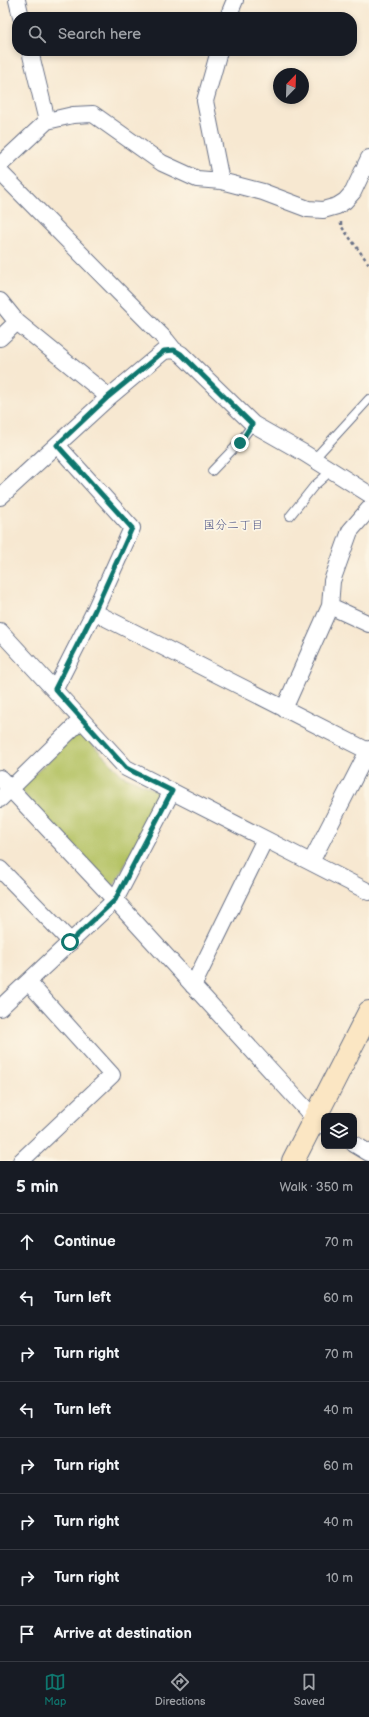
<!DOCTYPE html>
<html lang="en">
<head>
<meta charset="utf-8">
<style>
  body { margin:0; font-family:"Balsamiq Sans","Klee One",sans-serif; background:#20242c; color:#f1f3f6 }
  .controls { position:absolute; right:12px; bottom:12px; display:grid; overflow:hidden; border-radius:8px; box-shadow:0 2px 6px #0003 }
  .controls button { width:36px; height:36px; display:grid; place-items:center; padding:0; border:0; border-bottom:1px solid #363941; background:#171b24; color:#f1f3f6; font:20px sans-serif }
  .compass { position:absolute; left:273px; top:68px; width:36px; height:36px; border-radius:50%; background:#171b24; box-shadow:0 2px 6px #0003; rotate:23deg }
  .stop { position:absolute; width:12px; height:12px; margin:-9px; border:3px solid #0f766e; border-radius:50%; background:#fff }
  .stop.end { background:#0f766e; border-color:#fff; box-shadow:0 1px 4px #0008 }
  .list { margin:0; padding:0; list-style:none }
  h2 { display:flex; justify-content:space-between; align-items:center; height:52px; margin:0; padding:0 16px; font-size:17px }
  h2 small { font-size:13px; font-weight:400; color:#9ea1a6 }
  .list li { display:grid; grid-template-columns:26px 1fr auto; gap:12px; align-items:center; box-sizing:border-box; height:56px; padding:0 16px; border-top:1px solid #363941 }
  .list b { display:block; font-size:15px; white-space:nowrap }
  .list em { font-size:13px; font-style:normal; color:#9ea1a6 }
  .icon { flex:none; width:22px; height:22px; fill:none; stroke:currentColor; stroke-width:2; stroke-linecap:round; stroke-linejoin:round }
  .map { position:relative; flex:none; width:369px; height:1161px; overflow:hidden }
  .search { position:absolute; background:#171b24; box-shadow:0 2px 6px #0003; left:12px; right:12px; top:12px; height:44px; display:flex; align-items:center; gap:10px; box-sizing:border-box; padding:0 14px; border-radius:16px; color:#9ea1a6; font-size:15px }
  .sheet { height:500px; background:#171b24 }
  nav { display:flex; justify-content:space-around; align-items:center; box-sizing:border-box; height:56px; border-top:1px solid #363941; background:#171b24; font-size:11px; color:#9ea1a6 }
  nav a { display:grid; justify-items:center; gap:2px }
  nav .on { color:#0f766e }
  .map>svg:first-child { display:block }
</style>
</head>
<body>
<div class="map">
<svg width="369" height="1161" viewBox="0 0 369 1161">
  <rect width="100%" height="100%" fill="#fcf5e5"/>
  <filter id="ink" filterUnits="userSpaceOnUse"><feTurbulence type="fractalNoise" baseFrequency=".025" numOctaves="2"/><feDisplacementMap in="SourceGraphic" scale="8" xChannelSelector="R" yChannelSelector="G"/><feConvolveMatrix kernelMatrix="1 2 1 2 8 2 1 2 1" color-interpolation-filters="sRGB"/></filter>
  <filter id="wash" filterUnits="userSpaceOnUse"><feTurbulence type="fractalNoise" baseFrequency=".012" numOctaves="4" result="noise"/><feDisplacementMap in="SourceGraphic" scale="16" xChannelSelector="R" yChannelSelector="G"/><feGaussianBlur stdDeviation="0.9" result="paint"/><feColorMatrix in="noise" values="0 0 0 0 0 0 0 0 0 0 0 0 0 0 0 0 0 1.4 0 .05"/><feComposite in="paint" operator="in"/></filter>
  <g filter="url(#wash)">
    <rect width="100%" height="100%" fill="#f7e8d1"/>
    <path fill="#b4c264" stroke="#687861" d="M80,731L122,775L163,794L113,888L19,789Z"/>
  </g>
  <g filter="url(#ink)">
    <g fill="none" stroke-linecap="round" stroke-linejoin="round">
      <g stroke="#687086" stroke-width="10">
        <path id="service" d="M314,459L369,399
          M212,471L239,443L253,424
          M290,516L314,486L331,471"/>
      </g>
      <g stroke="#687086" stroke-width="18">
        <path id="minor" d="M17,0L21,17
          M228,17L235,0
          M30,51L47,121
          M219,51L205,101L221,181
          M0,165L47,121L73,115L93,114L162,163L197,179L221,181L263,192L308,209L323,210L337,206L345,201L353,192L369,158
          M0,172L166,340L174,350
          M0,301L17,322L109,397
          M0,338L17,322
          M0,497L109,397L164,351L174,350L181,354L253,424L304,453L369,494
          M369,509L350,531L332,581L330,606L369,624
          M94,612L368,751
          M0,631L126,768L369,892
          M55,689L94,612L132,528L57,445
          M284,709L330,606
          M0,778L115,900L315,1119L324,1126
          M0,799L81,720
          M311,862L369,749
          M0,869L71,942
          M193,986L265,839
          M0,1008L115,900L172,791
          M354,1144L369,1153
          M21,1161L112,1075L28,982"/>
      </g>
      <g stroke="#687086" stroke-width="24">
        <path id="secondary" d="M293,1161L369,1012"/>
      </g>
      <path stroke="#687086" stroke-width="2.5" stroke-dasharray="3 3" stroke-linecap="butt" d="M341,222V226L369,264"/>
      <use href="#service" stroke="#fff" stroke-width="8"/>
      <use href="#minor" stroke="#fff" stroke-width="16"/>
      <use href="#secondary" stroke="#fbe6c3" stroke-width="22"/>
    </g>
  </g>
  <g fill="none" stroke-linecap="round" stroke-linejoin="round" filter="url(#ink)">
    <path stroke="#0f766e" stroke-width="5" d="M70,942L115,900L172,791L126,768L55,689L94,612L132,528L57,445L108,397L164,351L174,350L181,354L252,424L240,443"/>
  </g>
  <g text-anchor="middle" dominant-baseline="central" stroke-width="3.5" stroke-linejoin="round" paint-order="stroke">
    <g font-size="12" fill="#545a89" stroke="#fcf5e5">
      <text x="233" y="525">国分二丁目</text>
    </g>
  </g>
</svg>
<div class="controls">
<button><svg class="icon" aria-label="layers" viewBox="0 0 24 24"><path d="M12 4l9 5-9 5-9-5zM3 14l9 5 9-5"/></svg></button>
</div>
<svg class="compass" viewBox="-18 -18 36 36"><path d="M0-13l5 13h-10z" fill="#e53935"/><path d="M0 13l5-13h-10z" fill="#9ea1a6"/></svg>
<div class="stop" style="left:70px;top:942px"></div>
<div class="stop end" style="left:240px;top:443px"></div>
<div class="search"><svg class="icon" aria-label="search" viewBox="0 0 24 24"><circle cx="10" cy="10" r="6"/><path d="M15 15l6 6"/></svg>Search here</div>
</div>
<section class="sheet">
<h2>5 min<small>Walk · 350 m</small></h2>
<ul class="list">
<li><svg class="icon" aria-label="ahead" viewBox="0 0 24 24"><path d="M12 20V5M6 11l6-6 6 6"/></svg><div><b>Continue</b></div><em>70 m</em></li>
<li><svg class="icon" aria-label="left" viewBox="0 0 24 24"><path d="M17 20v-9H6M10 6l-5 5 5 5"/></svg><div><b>Turn left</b></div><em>60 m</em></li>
<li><svg class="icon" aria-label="right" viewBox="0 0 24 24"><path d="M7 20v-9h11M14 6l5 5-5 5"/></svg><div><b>Turn right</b></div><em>70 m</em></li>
<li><svg class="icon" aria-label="left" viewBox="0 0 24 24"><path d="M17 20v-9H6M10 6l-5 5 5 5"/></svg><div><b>Turn left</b></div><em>40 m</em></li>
<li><svg class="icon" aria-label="right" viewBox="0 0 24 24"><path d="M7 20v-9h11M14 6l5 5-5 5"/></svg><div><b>Turn right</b></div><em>60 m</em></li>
<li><svg class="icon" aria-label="right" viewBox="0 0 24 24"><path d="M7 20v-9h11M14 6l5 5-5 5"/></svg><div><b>Turn right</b></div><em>40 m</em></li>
<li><svg class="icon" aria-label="right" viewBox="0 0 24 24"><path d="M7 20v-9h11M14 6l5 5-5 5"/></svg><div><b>Turn right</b></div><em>10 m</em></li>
<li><svg class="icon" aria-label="arrive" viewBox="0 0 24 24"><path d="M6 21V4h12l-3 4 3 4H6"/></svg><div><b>Arrive at destination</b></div></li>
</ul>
</section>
<nav>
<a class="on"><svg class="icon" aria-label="map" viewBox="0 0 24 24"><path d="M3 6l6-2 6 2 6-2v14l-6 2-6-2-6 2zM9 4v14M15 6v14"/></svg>Map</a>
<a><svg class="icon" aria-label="directions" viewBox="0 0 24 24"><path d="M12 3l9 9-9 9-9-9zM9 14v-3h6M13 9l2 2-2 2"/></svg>Directions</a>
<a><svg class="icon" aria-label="saved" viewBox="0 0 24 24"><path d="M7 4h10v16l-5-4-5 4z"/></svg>Saved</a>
</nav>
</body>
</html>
